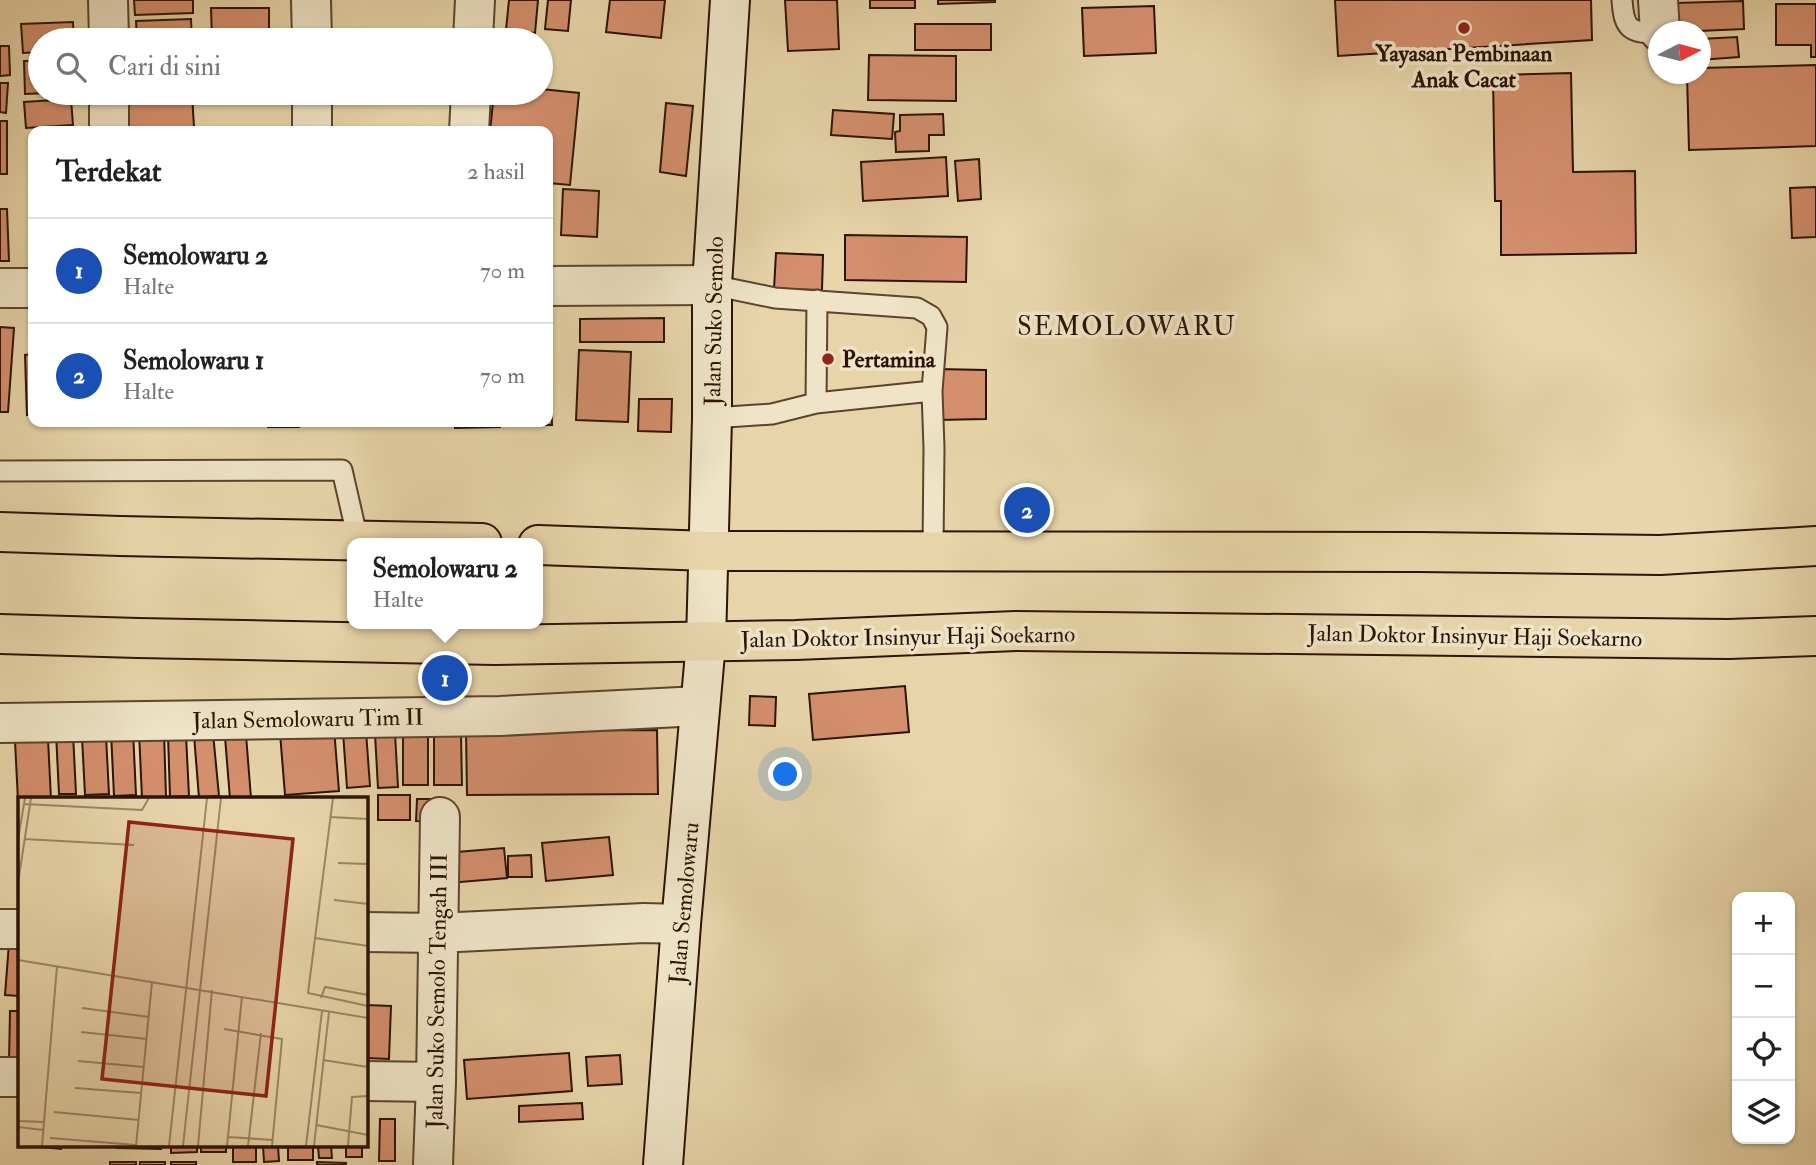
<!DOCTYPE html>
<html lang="id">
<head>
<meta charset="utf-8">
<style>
  body { margin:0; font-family:"IM FELL Double Pica",serif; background:#f2f2f2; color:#202124 }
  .controls { position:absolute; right:21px; bottom:21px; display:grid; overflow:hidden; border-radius:14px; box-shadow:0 2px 5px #0004 }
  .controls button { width:63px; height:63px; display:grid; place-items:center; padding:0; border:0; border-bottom:2px solid #e0e0e0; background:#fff; color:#202124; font:35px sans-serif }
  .compass { position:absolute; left:1648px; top:21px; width:63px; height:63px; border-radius:50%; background:#fff; box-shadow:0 2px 5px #0004; rotate:84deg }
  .you { position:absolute; left:786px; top:775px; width:24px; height:24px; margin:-18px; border:5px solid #fff; border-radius:50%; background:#1a73e8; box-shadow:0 0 0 10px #1a73e833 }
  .badge { display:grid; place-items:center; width:46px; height:46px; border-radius:50%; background:#111827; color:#fff; font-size:23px; font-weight:700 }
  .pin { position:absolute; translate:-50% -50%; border:4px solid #fff; box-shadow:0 2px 7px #0006 }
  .popup { position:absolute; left:347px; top:538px; width:196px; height:91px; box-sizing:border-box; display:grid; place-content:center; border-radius:14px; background:#fff; filter:drop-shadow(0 2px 5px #0005); font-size:23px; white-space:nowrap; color:#757577 }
  .popup b { font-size:26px; color:#202124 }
  .popup::after { content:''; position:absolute; left:50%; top:100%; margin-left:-14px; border:14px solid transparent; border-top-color:#fff }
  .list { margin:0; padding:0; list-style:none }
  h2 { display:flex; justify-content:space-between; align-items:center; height:91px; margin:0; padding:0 28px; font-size:30px }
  h2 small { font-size:23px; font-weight:400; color:#757577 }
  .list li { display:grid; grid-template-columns:46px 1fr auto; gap:21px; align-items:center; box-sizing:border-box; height:105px; padding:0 28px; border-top:2px solid #e0e0e0 }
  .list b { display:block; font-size:26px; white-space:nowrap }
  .list p { margin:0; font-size:23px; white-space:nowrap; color:#757577 }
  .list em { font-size:23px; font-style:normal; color:#757577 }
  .icon { flex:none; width:38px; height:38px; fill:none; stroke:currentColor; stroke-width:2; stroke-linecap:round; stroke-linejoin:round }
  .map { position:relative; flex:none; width:1816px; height:1165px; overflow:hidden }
  .search { position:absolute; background:#fff; box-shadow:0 2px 5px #0004; left:28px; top:28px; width:525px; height:77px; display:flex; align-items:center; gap:18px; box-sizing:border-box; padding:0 24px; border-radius:38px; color:#757577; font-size:26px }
  .panel { position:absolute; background:#fff; box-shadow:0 2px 5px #0004; left:28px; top:126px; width:525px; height:301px; border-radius:14px }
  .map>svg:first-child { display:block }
</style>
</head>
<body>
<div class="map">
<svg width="1816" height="1165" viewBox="0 0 1816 1165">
  <rect width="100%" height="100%" fill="#e7d5a9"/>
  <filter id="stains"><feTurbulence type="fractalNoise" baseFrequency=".00286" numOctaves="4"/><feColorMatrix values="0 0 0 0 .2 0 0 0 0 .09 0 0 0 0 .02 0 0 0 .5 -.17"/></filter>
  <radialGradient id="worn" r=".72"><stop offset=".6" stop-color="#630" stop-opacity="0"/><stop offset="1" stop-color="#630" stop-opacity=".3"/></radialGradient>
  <path fill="#d48f6d" stroke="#2c1304" stroke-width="2" d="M134,0H193V13L135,15Z
    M509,0H538L535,33L506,30Z
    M548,0H571L568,31L545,29Z
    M610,0H665L661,38L606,32Z
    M785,0H837L839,49L788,51Z
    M870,0H915V8H870Z
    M938,0H995V2L938,4Z
    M1335,0H1591L1592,40L1338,56Z
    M1743,1L1744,29L1676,32V3Z
    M1776,4H1816V57H1811V45H1776Z
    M1154,6L1156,53L1084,56L1082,8Z
    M211,8H269V40H212Z
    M191,19L192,40H137L136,21Z
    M73,22L74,40H40V52L23,53L21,24Z
    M915,24H991V50H915Z
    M1737,37L1739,57L1700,60V39Z
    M0,46H9L10,75L0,76Z
    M869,55L956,56V101L868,100Z
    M24,61H40V93H48L25,94Z
    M1816,65V146L1689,150L1687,74H1700V68Z
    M1571,73L1573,172L1635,171L1636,253L1501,255V201H1495L1493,75Z
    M0,83H8L6,113L0,112Z
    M541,89L579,93L570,185L548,183V131H490L494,93H541Z
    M212,93H270V98L212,99Z
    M192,94L194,127L128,130L126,97Z
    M71,99L73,125L26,128L24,102Z
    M666,103L693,106L686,176L660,172Z
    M833,110L894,114L892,139L831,135Z
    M943,114L944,135H929V151L896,152L895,132L900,131V115Z
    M0,121H7V174H0Z
    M946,157L948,196L863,201L861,162Z
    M979,159L981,199L958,201L955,161Z
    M30,180H33V205H30Z
    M1816,187V237L1792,238L1790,188Z
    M563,189L599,191L597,237L561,235Z
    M0,209H7L9,261H0Z
    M845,235L967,237L966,282L845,280Z
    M776,253L823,255L822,290L774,289Z
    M664,318V342H580V319Z
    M0,327L14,328L8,412H0Z
    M548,336L551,337L550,378H548Z
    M579,350L631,352L628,422L576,420Z
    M33,354V414L27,415L25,355Z
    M937,369L986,370V419L937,420Z
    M548,396H551L552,425H531V422H548Z
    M639,399H672L671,432L638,431Z
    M72,422H108V424L72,425Z
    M268,422H299V427H268Z
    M455,422H500V427L455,428Z
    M905,686L909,732L813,740L809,694Z
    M750,696L776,697L775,726L749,725Z
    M334,728L339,791L285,795L280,733Z
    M657,730L658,794L467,795L466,731Z
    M133,731L136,795L114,796L111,732Z
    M164,731L166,797L142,798L139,732Z
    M366,731L370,786L347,788L343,732Z
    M428,732V785H403V733Z
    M56,733H73L76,794H59Z
    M213,733L219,796L199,798L194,735Z
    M395,733L398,787L378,788L375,734Z
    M434,734H461L462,785H434Z
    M168,735H186L189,796L170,797Z
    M246,735L251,798L230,799L225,737Z
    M106,736L109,794L85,795L82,737Z
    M48,739L51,799H19L18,801L15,741Z
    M378,795H410V820H378Z
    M417,799H438L437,822L416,821Z
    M609,837L613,875L546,881L542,843Z
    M504,848L507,878L449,883L445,853Z
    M531,855L532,877H508V856Z
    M9,943L19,944V996L5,995Z
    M366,1005L391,1006L389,1059L366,1058Z
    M10,1011H19V1062H9Z
    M569,1053L572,1091L467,1099L464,1060Z
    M620,1055L622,1084L588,1086L586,1057Z
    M582,1103L583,1119L519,1122V1106Z
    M380,1119H395V1161H379Z
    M29,1146H61V1149Z
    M117,1146H161V1149L117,1148Z
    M171,1146H197V1152L171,1153Z
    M201,1146H226V1152H201Z
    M233,1146H256V1162H233Z
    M263,1146H278L279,1161L264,1162Z
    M288,1146H313V1160H288Z
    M318,1146H331L332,1158H319Z
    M346,1146H362V1157H346Z
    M110,1162H136V1165H110Z
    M140,1162H165V1165H140Z
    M171,1162H196V1165H171Z
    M317,1162L346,1163V1165H317Z"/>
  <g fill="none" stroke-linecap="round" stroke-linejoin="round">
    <g stroke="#5b442d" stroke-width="23">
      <path id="lane" d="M1622,0C1624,30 1630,32 1658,34
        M712,285L775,298L917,308L931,316L937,327L932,391L934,448L933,550
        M816,403L817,300
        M712,418L772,414L816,403L932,391
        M0,471L342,470L358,540"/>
    </g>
    <g stroke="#5b442d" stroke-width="42">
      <path id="street" d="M108,0L109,40
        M311,0L312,40
        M1658,0L1660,32
        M473,40L475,0
        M109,93V131
        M312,93V131
        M469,131L471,93
        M548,286L712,285
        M0,288H33
        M0,723L500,716L700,706
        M0,929H19
        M366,932L437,933L644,923L681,924
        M0,1077H19
        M366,1081L436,1082
        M433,1165L436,1082L440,817"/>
    </g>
    <g stroke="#2c1304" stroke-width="42">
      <path id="secondary" d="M663,1165L681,924L706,642L712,418V285L730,0"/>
    </g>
    <g stroke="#2c1304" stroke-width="42">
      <path id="primary" d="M0,532L120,536L482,543
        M538,545L709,551L1419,552L1660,555L1816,546
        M0,634L138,638L495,645L796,640L1016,631L1728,639L1816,636"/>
    </g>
    <use href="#lane" stroke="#efe4c7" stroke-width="19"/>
    <use href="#street" stroke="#efe4c7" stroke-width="38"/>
    <use href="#secondary" stroke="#efe4c7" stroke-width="38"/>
    <use href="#primary" stroke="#e7d5a9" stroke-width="38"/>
  </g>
  <g fill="#8f2418" stroke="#efe4c7" stroke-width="2.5">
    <circle cx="1464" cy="28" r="7"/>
    <circle cx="828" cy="359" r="7"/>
  </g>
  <g text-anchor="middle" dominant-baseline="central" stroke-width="7" stroke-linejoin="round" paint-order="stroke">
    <g font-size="23" font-weight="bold" fill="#2c1304" stroke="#efe4c7">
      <text x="1464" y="53">Yayasan Pembinaan<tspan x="1464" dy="26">Anak Cacat</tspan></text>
      <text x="842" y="359" text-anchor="start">Pertamina</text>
    </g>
    <g font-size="23" fill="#2c1304" stroke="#efe4c7">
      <text transform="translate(714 321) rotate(-89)">Jalan Suko Semolo</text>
      <text transform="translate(1475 636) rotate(1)">Jalan Doktor Insinyur Haji Soekarno</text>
      <text transform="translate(908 637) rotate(-1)">Jalan Doktor Insinyur Haji Soekarno</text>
      <text transform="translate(308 719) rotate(-1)">Jalan Semolowaru Tim II</text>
      <text transform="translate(684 903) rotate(-85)">Jalan Semolowaru</text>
      <text transform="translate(437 991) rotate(-89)">Jalan Suko Semolo Tengah III</text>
    </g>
    <g font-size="26" letter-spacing="2" fill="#2c1304" stroke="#efe4c7">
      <text x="1127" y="327">SEMOLOWARU</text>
    </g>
  </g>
  <g transform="translate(18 797)">
    <rect width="350" height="350" fill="#e7d5a9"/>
    <path fill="none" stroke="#9c8767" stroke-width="2" d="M315,1L290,196L350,209M6,7L124,13L131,1M312,20L350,22M0,42L7,1M6,42L116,48M320,66L350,67M0,86L13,1M316,103L350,107M297,141L350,149M0,163L350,221M303,201L307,190L350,198M64,211L131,220M206,232L264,242L254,349M63,235L129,242M305,263L350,270M60,264L126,270M57,291L123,296M36,315L121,323M0,324L26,325M298,328L350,338M0,330L25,333M210,340L255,343M32,341L118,348M24,349L39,169M118,349L134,185M151,349L189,1M165,349L203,1M180,349L194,193M209,349L224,199M230,349L243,236M288,349L304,214M296,349L311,215M330,349L334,300L350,299"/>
    <path fill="#8f2418" fill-opacity="0.15" stroke="#8f2418" stroke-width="3.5" d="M111,25L275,42L248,299L84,282Z"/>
    <rect width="350" height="350" fill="none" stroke="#2c1304" stroke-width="3.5"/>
  </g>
  <rect width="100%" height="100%" filter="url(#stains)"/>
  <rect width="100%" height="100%" fill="url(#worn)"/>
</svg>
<div class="controls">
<button>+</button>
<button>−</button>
<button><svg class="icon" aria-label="locate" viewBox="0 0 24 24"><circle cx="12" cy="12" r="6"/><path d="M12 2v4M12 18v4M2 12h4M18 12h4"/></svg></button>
<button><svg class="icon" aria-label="layers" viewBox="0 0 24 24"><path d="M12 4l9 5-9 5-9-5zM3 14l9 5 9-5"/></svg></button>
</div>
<svg class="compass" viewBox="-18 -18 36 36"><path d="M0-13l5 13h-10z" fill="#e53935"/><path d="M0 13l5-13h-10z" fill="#757577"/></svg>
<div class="you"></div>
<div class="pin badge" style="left:445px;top:678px;background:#1a4fb4">1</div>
<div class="popup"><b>Semolowaru 2</b>Halte</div>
<div class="pin badge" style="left:1027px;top:510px;background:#1a4fb4">2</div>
<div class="search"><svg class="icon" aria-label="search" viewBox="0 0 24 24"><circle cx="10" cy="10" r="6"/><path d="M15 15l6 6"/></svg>Cari di sini</div>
<section class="panel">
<h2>Terdekat<small>2 hasil</small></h2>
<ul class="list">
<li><span class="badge" style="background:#1a4fb4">1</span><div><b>Semolowaru 2</b><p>Halte</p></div><em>70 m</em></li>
<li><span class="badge" style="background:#1a4fb4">2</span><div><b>Semolowaru 1</b><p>Halte</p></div><em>70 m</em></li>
</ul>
</section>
</div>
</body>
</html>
